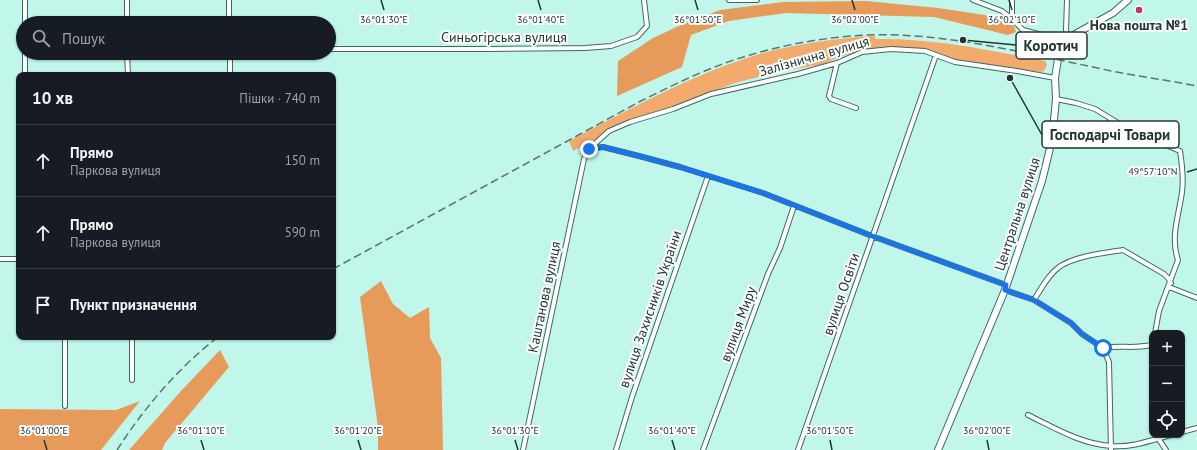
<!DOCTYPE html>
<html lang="uk">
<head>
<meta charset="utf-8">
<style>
  body { margin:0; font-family:"PT Sans",sans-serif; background:#242831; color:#f1f3f6 }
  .controls { position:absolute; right:12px; bottom:12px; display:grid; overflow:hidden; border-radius:8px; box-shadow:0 1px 3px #0004 }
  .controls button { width:36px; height:36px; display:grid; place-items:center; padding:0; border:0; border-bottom:1px solid #363941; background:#171b24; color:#f1f3f6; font:20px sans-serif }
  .stop { position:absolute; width:12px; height:12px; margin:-9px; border:3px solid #1a73e8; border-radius:50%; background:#fff }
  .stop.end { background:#1a73e8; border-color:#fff; box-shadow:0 1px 4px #0008 }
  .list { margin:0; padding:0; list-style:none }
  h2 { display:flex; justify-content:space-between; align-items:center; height:52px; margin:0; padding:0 16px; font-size:17px }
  h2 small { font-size:13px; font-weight:400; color:#9ea1a6 }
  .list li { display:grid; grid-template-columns:26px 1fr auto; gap:12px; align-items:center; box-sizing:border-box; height:72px; padding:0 16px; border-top:1px solid #363941 }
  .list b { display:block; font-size:15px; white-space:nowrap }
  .list p { margin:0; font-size:13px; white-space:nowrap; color:#9ea1a6 }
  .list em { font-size:13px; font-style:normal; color:#9ea1a6 }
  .icon { flex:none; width:22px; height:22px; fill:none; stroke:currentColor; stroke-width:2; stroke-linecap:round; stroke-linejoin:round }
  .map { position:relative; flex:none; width:1197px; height:450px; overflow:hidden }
  .search { position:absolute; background:#171b24; box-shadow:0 1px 3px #0004; left:16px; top:16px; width:320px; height:44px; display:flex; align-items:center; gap:10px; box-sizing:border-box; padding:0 14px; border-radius:22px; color:#9ea1a6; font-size:15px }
  .panel { position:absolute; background:#171b24; box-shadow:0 1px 3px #0004; left:16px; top:72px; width:320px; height:268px; border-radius:8px }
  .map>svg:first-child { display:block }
</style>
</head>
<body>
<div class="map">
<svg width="1197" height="450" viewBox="0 0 1197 450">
  <rect width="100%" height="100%" fill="#c1f6ea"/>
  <path fill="#f2aa6d" d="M869,36H875V39C933,38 989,50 1045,61L1046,62L1047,65L1044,71L1040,72L957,60L933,53L878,50L847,54L823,64L778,72L735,83L615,129L573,151L569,141C632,108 694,73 763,53C796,44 834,39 869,36Z"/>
  <path fill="#e69b5a" d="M866,1L938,8L985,15L1014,26L1016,32L1008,35L934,17L786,13L729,21L691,35L682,67L617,96L618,61L653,38L683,24L720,10L783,2Z
    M381,281L393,304L410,318L429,307L430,338L441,358L443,450H378V427L360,297Z
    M220,350L229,367L165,443L162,450H129L181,391Z
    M140,401L101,450H0V409L116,410Z"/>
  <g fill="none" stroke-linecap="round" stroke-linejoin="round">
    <g stroke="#396b62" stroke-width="6">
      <path id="street" d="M127,0V23
        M229,0V23
        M729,0H757
        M973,0L1002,11L1012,19L1023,30L1065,41
        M1012,0V19
        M1067,0L1066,30L1068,38
        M25,23V0
        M329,49H487L585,48L611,46L637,37L647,26L644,0
        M127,53L128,75
        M230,53V75
        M837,63L829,96L831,99L856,108
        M25,75V53
        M1056,99L1076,103L1095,109L1128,129L1180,151C1182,164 1184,178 1182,192C1179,215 1170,237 1178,260L1159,311L1155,333
        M589,149L603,147L639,156L680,167L763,193L872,236L1006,285
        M0,259H19
        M1169,287L1197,298
        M1005,290L1034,300L1071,323L1082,334L1103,348L1109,362L1111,450
        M1034,300C1041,289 1048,275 1059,267C1075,256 1103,253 1123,250L1164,274L1168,278L1171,283
        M65,337V406
        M132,337V380
        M1103,348C1119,345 1135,349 1151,345L1152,342
        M1028,415C1055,428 1081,444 1111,446C1131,448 1152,440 1171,435
        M1182,432L1197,428
        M1158,438L1166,450
        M523,450L584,159L589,149L609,131L630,122L673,109L711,94L798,74L837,63L862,52L891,49L925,51L955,62L1017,71L1055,78
        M616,450L632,397L708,176
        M703,450L768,274L780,248L794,206
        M798,450L936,55"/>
    </g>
    <g stroke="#396b62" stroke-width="8">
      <path id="secondary" d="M938,450L1005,290L1042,181L1052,140L1056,99L1055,78L1060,46L1068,38L1113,13L1128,0"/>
    </g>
    <use href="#street" stroke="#fff" stroke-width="4"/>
    <use href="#secondary" stroke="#fff" stroke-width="6"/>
    <path stroke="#577670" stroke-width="1.5" stroke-dasharray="8 4" stroke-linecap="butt" d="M333,269L639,102C675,84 711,66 750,55C787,44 827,37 866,35C942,32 1019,52 1093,67C1127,75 1162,79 1197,86
      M117,450C144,408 178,368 218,337"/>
  </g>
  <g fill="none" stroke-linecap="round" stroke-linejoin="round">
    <path stroke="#1a73e8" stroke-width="5" d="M589,149L603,147L639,156L680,167L763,193L872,236L1006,285L1005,290L1034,300L1071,323L1082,334L1103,348"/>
  </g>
  <path fill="none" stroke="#223733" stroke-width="1.5" d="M381,0L384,10M538,0L541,10M695,0L698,10M852,0L855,10M1009,0L1012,10M1187,172L1197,169M44,440L47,450M201,440L204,450M358,440L361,450M515,440L518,450M672,440L675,450M830,440L832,450M987,440L989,450"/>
  <circle fill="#bc326a" stroke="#fff" stroke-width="1.5" cx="1139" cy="10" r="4"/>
  <g text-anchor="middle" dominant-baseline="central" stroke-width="4" stroke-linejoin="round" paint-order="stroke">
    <g font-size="14" font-weight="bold" fill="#223733" stroke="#fff">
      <text x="1139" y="25">Нова пошта №1</text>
    </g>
    <g font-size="14" fill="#223733" stroke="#fff">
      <text x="504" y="37">Синьогірська вулиця</text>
      <text transform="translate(814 56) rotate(-16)">Залізнична вулиця</text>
      <text transform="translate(1017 214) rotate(-72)">Центральна вулиця</text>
      <text transform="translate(841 294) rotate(-71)">вулиця Освіти</text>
      <text transform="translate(544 297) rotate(-78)">Каштанова вулиця</text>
      <text transform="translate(650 309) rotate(-71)">вулиця Захисників України</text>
      <text transform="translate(738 324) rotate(-70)">вулиця Миру</text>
    </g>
  </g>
  <g font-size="10" text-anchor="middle" fill="#223733" stroke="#fff" stroke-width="4" stroke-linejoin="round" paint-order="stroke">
    <text x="384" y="23">36°01'30"E</text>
    <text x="541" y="23">36°01'40"E</text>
    <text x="698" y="23">36°01'50"E</text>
    <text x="855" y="23">36°02'00"E</text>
    <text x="1012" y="23">36°02'10"E</text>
    <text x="1153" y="175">49°57'10"N</text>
    <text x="44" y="434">36°01'00"E</text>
    <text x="201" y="434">36°01'10"E</text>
    <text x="358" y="434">36°01'20"E</text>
    <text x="515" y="434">36°01'30"E</text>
    <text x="672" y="434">36°01'40"E</text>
    <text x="830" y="434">36°01'50"E</text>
    <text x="987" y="434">36°02'00"E</text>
  </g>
  <path fill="none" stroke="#223733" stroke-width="1.5" d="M963 40L1016 45M1010 78L1042 135"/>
  <g fill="#223733" stroke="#fff" stroke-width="1.5">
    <circle cx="963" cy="40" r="4"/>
    <circle cx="1010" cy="78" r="4"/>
  </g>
  <g fill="#fff" stroke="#223733" stroke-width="1.5">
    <rect x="1016" y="32" width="71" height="27" rx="4"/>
    <rect x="1042" y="121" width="137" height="27" rx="4"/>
  </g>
  <g font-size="15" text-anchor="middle" font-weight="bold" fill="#223733">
    <text x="1051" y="51">Коротич</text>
    <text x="1110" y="140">Господарчі Товари</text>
  </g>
</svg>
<div class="controls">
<button>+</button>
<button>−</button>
<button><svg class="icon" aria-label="locate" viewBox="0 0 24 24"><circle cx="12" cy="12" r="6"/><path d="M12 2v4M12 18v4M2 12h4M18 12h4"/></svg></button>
</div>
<div class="stop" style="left:1103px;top:348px"></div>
<div class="stop end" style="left:589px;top:149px"></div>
<div class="search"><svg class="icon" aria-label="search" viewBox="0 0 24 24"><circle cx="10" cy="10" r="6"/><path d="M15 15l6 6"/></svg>Пошук</div>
<section class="panel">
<h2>10 хв<small>Пішки · 740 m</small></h2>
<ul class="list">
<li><svg class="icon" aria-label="ahead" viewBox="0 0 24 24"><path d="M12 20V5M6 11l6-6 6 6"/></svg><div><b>Прямо</b><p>Паркова вулиця</p></div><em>150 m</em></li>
<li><svg class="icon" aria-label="ahead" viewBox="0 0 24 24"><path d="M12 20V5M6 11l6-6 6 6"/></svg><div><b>Прямо</b><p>Паркова вулиця</p></div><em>590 m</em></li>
<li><svg class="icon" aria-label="arrive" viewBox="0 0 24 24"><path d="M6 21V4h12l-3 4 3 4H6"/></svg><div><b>Пункт призначення</b></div></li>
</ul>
</section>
</div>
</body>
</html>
